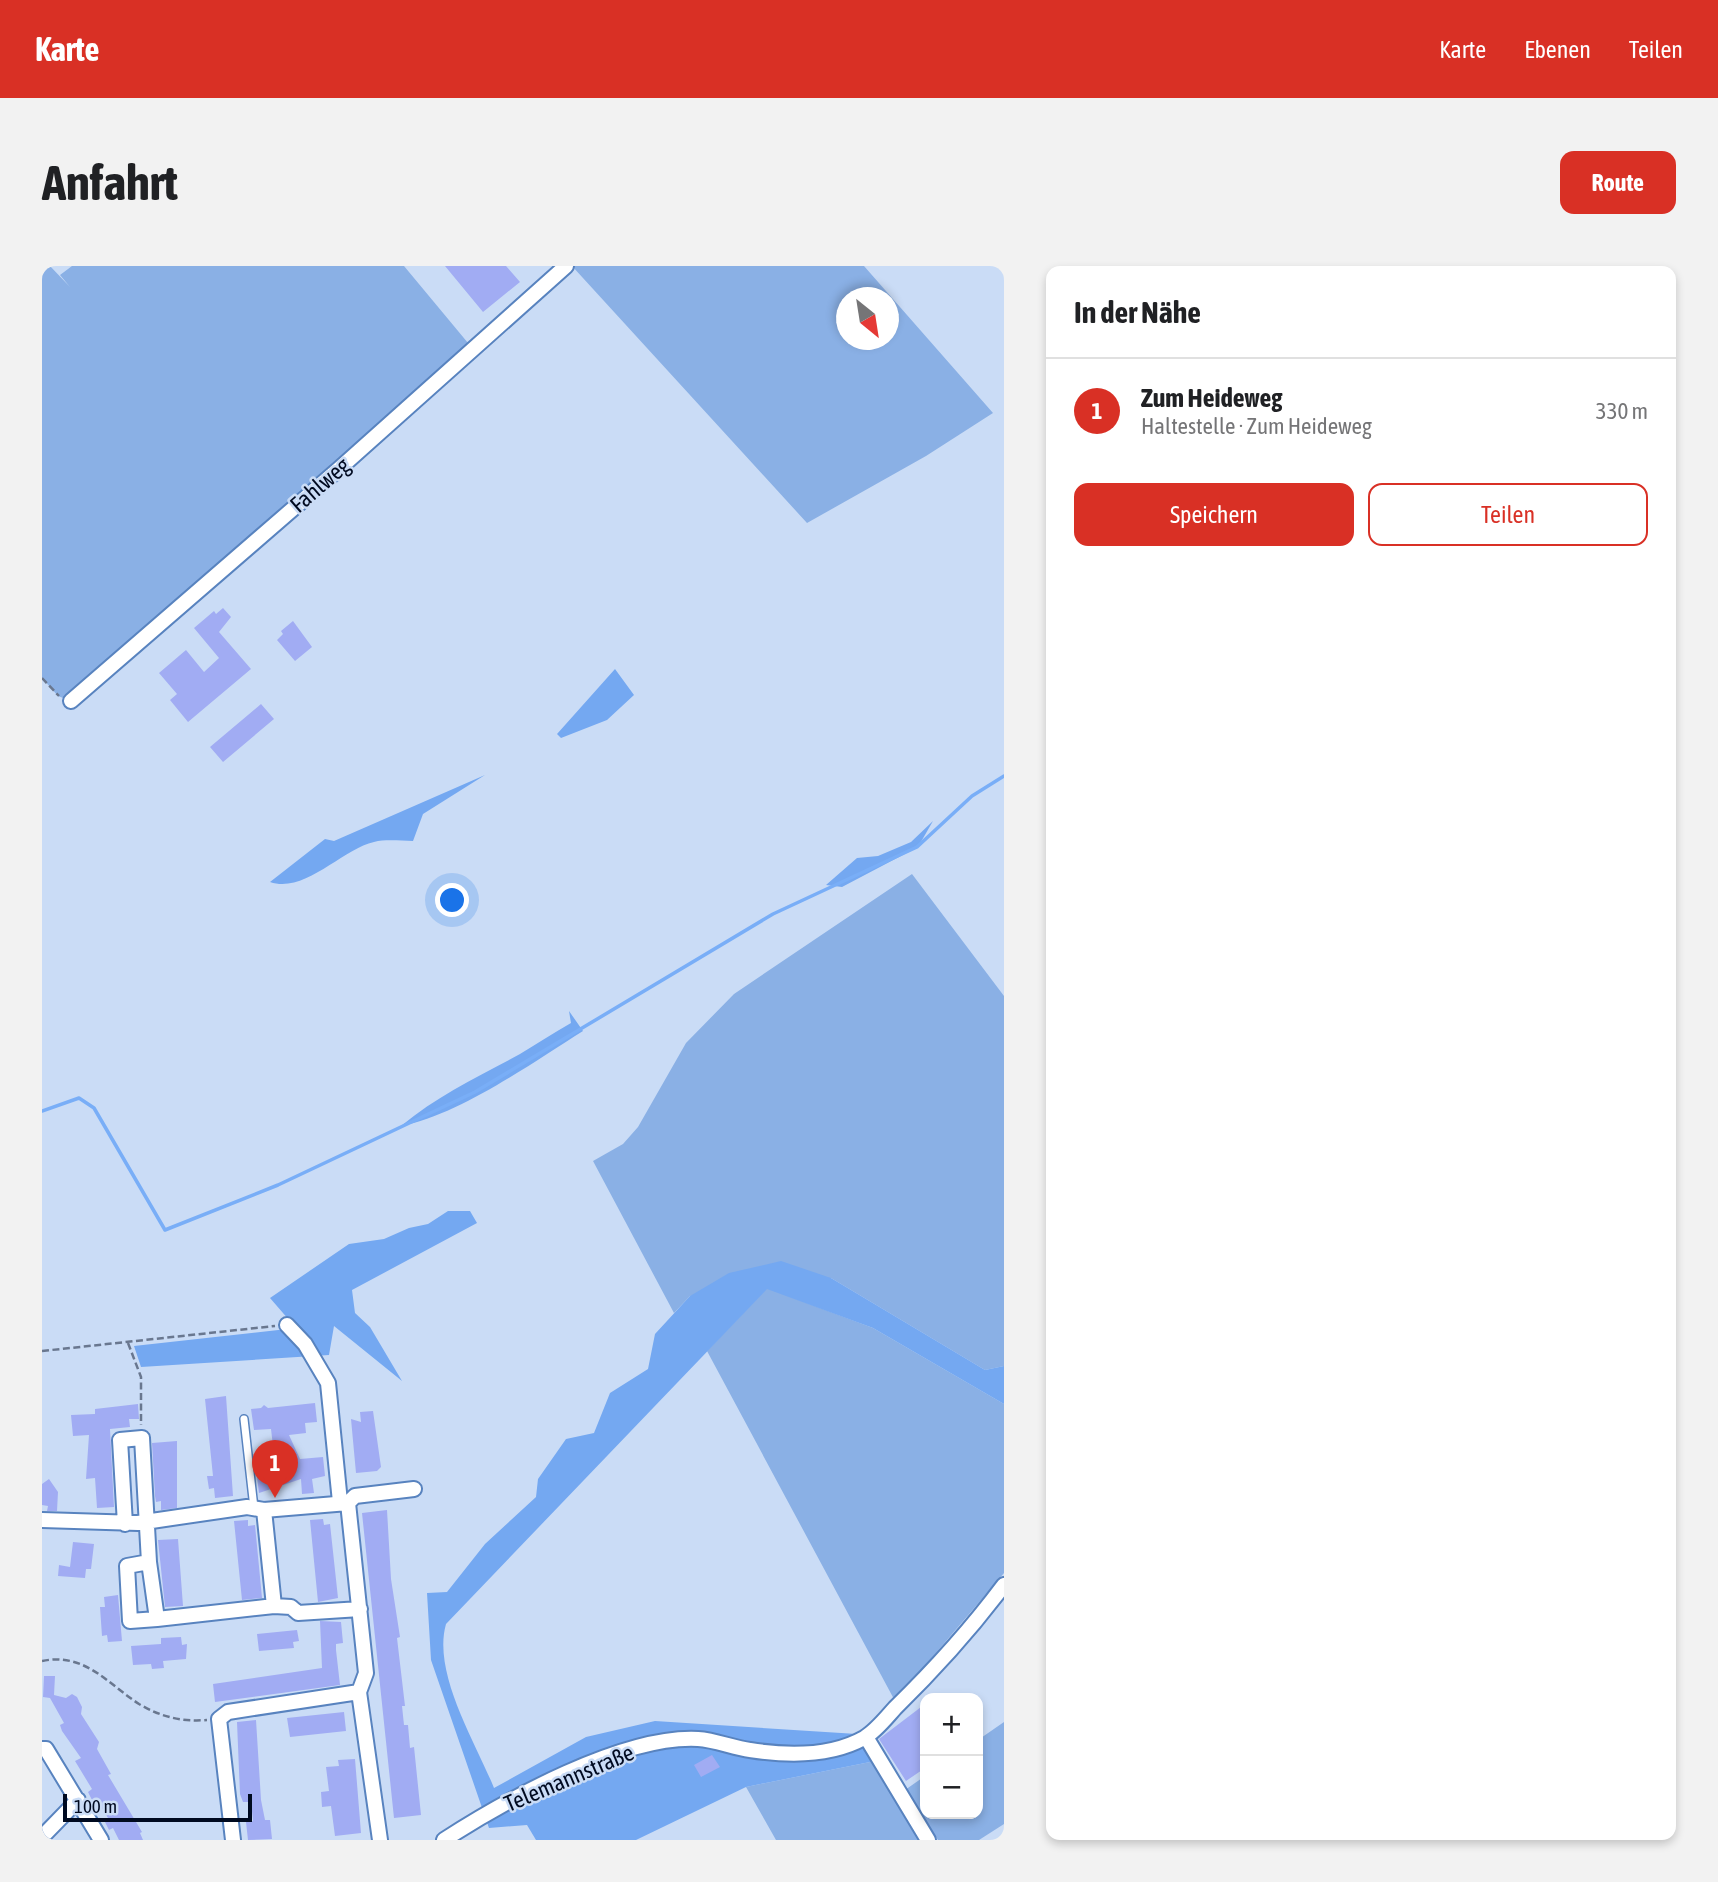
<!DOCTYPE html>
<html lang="de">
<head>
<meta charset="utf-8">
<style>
  body { margin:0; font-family:"Asap Condensed",sans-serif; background:#f2f2f2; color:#202124 }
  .controls { position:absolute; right:21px; bottom:21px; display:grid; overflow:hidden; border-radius:14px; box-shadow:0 4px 10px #0003 }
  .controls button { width:63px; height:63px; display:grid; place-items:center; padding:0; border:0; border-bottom:2px solid #e0e0e0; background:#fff; color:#202124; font:35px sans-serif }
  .compass { position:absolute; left:794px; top:21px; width:63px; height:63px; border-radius:50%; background:#fff; box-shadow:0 4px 10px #0003; rotate:150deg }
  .scale { position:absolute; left:21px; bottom:18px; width:189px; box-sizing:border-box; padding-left:7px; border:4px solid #000a20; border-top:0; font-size:19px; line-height:24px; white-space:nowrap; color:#000a20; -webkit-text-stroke:5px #cadcf6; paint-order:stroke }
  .you { position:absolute; left:411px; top:635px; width:24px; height:24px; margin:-18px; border:5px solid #fff; border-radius:50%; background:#1a73e8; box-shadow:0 0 0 10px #1a73e833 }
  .badge { display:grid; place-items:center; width:46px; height:46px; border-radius:50%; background:#d93025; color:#fff; font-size:23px; font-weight:700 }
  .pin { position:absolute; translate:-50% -58px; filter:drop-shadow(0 2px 4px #0008) }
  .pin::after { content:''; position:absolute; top:37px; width:24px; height:21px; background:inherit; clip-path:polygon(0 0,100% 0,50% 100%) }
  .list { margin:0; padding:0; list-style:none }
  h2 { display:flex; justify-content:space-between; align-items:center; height:91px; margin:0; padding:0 28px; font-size:30px }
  h2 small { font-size:23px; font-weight:400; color:#757577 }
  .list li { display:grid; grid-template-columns:46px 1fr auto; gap:21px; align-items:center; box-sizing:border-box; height:105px; padding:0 28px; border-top:2px solid #e0e0e0 }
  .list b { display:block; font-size:26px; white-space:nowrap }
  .list p { margin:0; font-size:23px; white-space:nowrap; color:#757577 }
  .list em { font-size:23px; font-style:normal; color:#757577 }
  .actions { display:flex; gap:14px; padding:21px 28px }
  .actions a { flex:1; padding:16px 0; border:2px solid #d93025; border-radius:14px; text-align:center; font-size:24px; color:#d93025 }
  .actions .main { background:#d93025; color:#fff }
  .map { position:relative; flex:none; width:962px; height:1574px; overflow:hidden; border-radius:14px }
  header { display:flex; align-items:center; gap:42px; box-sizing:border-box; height:98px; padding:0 35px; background:#d93025; color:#fff }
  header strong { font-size:33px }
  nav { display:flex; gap:38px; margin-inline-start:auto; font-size:24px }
  .intro { display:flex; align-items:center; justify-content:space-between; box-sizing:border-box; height:168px; padding:0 42px }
  h1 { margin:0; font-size:49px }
  .button { padding:18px 32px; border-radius:14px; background:#d93025; color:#fff; font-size:24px; font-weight:700 }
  main { display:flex; gap:42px; padding:0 42px }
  aside { flex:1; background:#fff; border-radius:14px; box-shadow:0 4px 10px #0003 }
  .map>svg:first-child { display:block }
</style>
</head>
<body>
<header>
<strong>Karte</strong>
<nav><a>Karte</a><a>Ebenen</a><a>Teilen</a></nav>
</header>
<div class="intro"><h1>Anfahrt</h1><a class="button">Route</a></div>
<main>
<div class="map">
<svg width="962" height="1574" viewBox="0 0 962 1574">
  <rect width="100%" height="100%" fill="#cadcf6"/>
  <path fill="#8ab0e5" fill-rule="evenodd" d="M0,0H8L28,21L18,9L30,0H362L431,83L29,435L16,430L0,412Z
    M530,0H822L951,147L884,190L765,257ZM804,32H846V74H804Z
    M870,608L962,730V1100L943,1104L789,1012L648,1030L632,1047L551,895L581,878L596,861L644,777L692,728Z
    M725,1022L831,1062L962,1138V1307L853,1435L665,1085Z
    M962,1456V1558L937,1574H896L863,1524L883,1510V1548H936V1474Z
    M833,1495L879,1574H734L704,1521Z"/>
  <path fill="#74a8f1" d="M573,403L592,429L565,454L519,472L515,468Z
    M443,509L381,548L371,575C359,575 344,573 332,576C300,583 263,628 228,616L283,573L292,575Z
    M891,555L876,581L800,621L784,619L815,592L836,590L869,576Z
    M527,745L541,765C490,797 417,849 359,860C396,829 436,811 478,788C495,778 511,767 529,757Z
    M406,945H428L435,957L310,1024L313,1047L328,1061L360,1115L292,1060L287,1089L99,1101L92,1080L254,1062L228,1032L307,978L342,973L367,962L386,958Z
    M739,995L789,1012L943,1104L962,1100V1138L831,1062L725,1023L404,1358C390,1407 434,1477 452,1522L544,1471L613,1455L815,1468L833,1495L704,1521L594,1574H494L485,1559L447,1562L389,1394L385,1327L405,1326L443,1278L494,1231L496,1213L524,1173L552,1167L568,1127L606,1103L613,1068L648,1030L687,1007Z"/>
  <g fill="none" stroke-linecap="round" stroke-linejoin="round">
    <path stroke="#79aef7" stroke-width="3.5" d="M0,845L37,832L52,842L123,964L236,919L433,826L731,648L875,581L930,530L962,510"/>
  </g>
  <path fill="#a1acf3" d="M403,0H464L478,16L441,46Z
    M181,342L189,351L177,366L209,403L146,456L128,434L135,428L117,407L144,384L162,406L177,392L152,362L172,345L174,348Z
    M251,355L270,381L253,395L235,374L241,368L239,365Z
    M219,438L232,453L181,496L168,481Z
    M184,1130L191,1230L173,1232L172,1222L167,1223L165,1210H171L163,1133Z
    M273,1137L275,1156L263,1157L264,1167L247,1169L258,1193L281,1191L283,1210L270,1213L272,1227L260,1228L259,1213L217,1227L215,1211L235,1201L226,1182L231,1180L229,1163L212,1164L209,1143L219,1142L222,1139L226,1142Z
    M96,1138L97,1153H87L88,1161L68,1163L72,1241L55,1242L53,1212L44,1213L47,1169L31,1170L29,1149L53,1148V1143Z
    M331,1145L339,1201L335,1205L314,1207L309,1153L319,1156L318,1146Z
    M135,1175V1242L119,1244V1235L114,1236L113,1230L110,1177Z
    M7,1213L16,1226L15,1245H5L6,1240L0,1239V1218Z
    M345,1244L349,1313L358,1371L355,1372L363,1440H360L362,1459H366L368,1482L372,1481L379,1549L352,1552L320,1247Z
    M281,1253L282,1259L288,1258L296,1332L276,1336L268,1254Z
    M206,1254V1260L213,1259L220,1332L200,1334L192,1255Z
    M136,1273L141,1340L123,1341L116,1274Z
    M31,1276L52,1278L49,1303H44L43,1312L16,1310L17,1299L28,1301Z
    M76,1329L80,1375L66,1376L65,1369L60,1370L58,1341H63L62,1331Z
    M278,1355L299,1356L301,1377L294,1378V1384L298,1419L173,1436L171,1418L280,1402Z
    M255,1364L257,1375L251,1376L252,1382L217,1385L215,1368Z
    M139,1371L140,1379L145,1378L144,1393L121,1395L122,1402L110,1403L109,1398L91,1399L89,1380L119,1378V1372Z
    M2,1410H13L12,1429L24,1432L30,1428L35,1431L40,1441L39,1448L57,1476L55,1483L69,1508L66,1509L100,1566L98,1567L101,1574H77L71,1562L67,1564L62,1554L66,1552L55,1534L51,1536L46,1526L50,1523L33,1495L39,1492L20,1465L18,1459L22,1457L8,1432L1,1431Z
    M883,1438V1502L864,1515L837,1473Z
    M302,1446L304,1465L248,1471L245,1452Z
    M214,1454L219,1534L223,1554H228L230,1573L206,1574L204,1556L211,1555L209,1536H201L198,1528L195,1456Z
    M670,1489L678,1501L659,1511L652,1499Z
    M313,1493L319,1567L293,1570L289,1540L280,1541L279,1526L287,1525L284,1501L297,1500L296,1494Z"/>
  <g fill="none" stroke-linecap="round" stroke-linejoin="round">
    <g stroke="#5883bf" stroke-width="10">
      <path id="service" d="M202,1153L212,1242"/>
    </g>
    <g stroke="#5883bf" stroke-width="18">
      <path id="minor" d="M29,435L298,202L524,0
        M245,1059L263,1078L286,1117L298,1236
        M306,1237L324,1407L317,1426L338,1574
        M306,1237L313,1230L372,1223
        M222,1244L232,1340L249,1341L256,1347L318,1343
        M0,1254L96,1257L205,1241L222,1244L306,1237
        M83,1258L78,1174L100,1172L107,1296L85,1300L88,1355L115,1353L107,1296
        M115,1353L232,1340
        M824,1471L886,1574
        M0,1483H4L59,1574
        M0,1571L36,1534
        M191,1574L177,1453L186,1446L317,1426
        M402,1574C464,1534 581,1469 656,1473C674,1474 691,1482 708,1484C746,1490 788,1491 822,1472C834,1465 844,1452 853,1442C892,1404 929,1363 962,1319"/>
    </g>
    <path stroke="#69778f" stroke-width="2.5" stroke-dasharray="7 3.5" stroke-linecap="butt" d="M0,412L17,430
      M86,1077L99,1111V1159
      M0,1085L233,1060
      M0,1395C43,1386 66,1418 97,1438C119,1451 140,1456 165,1454"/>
    <use href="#service" stroke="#fff" stroke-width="7"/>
    <use href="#minor" stroke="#fff" stroke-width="14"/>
  </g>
  <g text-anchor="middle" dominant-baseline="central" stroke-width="5" stroke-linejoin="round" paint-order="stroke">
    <g font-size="23" fill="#000a20" stroke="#cadcf6">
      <text transform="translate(278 219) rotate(-41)">Fahlweg</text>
      <text transform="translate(527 1512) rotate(-23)">Telemannstraße</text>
    </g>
  </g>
</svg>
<div class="controls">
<button>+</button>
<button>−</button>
</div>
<svg class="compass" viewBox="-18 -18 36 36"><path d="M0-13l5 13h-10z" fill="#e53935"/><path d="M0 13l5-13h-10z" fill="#757577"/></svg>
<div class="scale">100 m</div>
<div class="you"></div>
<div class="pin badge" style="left:233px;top:1232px">1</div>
</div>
<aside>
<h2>In der Nähe<small></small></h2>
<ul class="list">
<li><span class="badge">1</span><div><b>Zum Heideweg</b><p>Haltestelle · Zum Heideweg</p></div><em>330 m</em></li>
</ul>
<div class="actions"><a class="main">Speichern</a><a>Teilen</a></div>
</aside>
</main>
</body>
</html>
